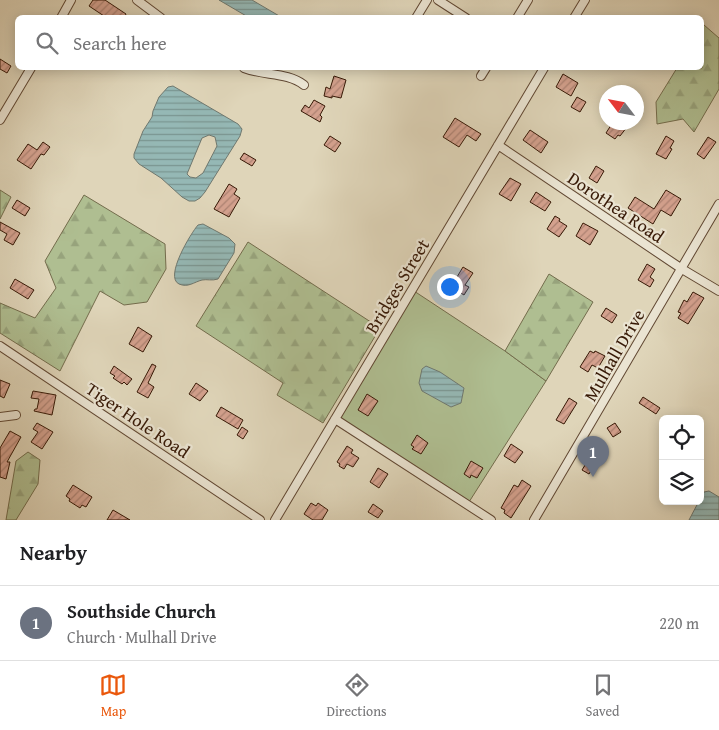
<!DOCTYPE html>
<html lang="en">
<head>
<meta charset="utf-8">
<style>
  body { margin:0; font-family:"Gentium Book Plus",serif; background:#f6f6f6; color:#202124 }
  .controls { position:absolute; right:15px; bottom:15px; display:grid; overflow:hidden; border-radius:8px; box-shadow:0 2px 12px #0003 }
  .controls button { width:45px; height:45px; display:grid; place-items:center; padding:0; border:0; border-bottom:1px solid #e0e0e0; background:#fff; color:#202124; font:25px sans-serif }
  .compass { position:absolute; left:599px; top:85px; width:45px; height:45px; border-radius:50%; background:#fff; box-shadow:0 2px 12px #0003; rotate:302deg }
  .you { position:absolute; left:449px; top:286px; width:18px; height:18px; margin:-12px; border:4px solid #fff; border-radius:50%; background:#1a73e8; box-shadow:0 0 0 8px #1a73e833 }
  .badge { display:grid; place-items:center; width:32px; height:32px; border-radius:50%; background:#ea580c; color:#fff; font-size:16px; font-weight:700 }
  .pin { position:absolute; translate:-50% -41px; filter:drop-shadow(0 1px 2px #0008) }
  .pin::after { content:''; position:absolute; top:26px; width:18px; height:15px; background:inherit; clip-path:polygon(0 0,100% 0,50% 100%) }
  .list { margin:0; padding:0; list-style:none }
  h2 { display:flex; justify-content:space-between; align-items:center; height:65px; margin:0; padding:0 20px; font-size:21px }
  h2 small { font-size:16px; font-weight:400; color:#757577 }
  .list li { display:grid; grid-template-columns:32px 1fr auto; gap:15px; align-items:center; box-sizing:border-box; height:75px; padding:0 20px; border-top:1px solid #e0e0e0 }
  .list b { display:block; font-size:19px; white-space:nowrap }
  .list p { margin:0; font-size:16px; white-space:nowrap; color:#757577 }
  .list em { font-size:16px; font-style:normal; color:#757577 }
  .icon { flex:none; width:28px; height:28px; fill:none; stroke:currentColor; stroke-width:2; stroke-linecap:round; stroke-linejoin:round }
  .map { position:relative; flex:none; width:719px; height:520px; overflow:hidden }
  .search { position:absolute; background:#fff; box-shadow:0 2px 12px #0003; left:15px; right:15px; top:15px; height:55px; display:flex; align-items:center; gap:12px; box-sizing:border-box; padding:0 18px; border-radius:8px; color:#757577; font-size:19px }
  .sheet { height:140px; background:#fff }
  nav { display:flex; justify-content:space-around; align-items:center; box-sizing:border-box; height:70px; border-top:1px solid #e0e0e0; background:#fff; font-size:14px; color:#757577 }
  nav a { display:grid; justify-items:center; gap:2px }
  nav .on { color:#ea580c }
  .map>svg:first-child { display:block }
</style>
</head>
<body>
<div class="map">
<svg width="719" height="520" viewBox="0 0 719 520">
  <defs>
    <pattern id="forest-firs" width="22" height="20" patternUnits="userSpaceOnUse" patternTransform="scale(1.25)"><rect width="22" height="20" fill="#afbe91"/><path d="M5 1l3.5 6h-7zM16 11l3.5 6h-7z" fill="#97a37c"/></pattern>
    <pattern id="water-rules" width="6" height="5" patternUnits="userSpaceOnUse" patternTransform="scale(1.25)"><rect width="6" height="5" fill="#95b8b5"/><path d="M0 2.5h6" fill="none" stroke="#7a9591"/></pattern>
    <pattern id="building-hatch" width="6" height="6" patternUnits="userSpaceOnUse" patternTransform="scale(1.25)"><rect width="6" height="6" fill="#d4a18e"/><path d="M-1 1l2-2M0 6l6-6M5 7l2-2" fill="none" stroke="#ad8272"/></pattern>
  </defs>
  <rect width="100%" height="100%" fill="#dfd5b9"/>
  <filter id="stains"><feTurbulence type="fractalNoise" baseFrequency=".004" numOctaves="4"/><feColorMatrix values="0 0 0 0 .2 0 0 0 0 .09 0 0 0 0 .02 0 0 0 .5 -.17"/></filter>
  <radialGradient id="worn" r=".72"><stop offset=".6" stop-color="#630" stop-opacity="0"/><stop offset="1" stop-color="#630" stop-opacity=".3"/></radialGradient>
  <path fill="#afbe91" stroke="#736c4c" d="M414,291L505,351L546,381L469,502L341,419L342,413Z"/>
  <path fill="url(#forest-firs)" stroke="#736c4c" d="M704,25L719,38V89L694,132L683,119L657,124L656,102L677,68H702V28Z
    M0,190L11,197L0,219Z
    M84,195L165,244L166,269L147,302L124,305L100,291L60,371L0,333V303L35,318L56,288L45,261Z
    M248,242L380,328L323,423L277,395L283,383L196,326Z
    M549,274L593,302L546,381L505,351Z
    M28,452L40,460L38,484L16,520H6L16,461Z"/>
  <path fill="url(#water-rules)" stroke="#6f786f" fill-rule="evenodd" d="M219,0H252L281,17H248Z
    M173,86L238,124L242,129L240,136L205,192L200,198L195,201H189L182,197L161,178L139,164L134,158V154L143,131L152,117L153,111L159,97L168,87ZM209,135L215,137L217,146L203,173L196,178L190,177L187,174L202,138Z
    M203,224L229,238L235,244L234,253L218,279C212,281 207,279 202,280C194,282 188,288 179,284C164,277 191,233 198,225Z
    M426,366L440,372L464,388L461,403L451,407L422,391L419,383L422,369Z
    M709,491L719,497V520H689L699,501H700L704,492Z"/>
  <path fill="url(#building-hatch)" stroke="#371906" d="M93,0H105L126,14L124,18H107L89,6Z
    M0,59L11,66L7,73L0,69Z
    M563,74L578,83L571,96L556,87Z
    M334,76L346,80L341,98L332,96V98L324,96L326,87L330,89Z
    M577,97L586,102L580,112L571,107Z
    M314,100L325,106L320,115L322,117L320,122L301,111L305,105L309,108Z
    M455,118L481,134L476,141L467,135L459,147L443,137Z
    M613,122H620L627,127L620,136L618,135L615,139L606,133Z
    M530,130L548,142L541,153L523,140Z
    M330,136L341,143L335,152L324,145Z
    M666,136L674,141L670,148L672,149L666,159L656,154Z
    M708,137L716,142L704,159L697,154Z
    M43,142L50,147L44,155L41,154L31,169L17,160L28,144L37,150Z
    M244,153L256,160L252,166L240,159Z
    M596,166L604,171L597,183L589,178Z
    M510,178L521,184L511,201L499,194Z
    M229,184L237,189L234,194L240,198L229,217L214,209Z
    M666,190L681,199L671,216L661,210L653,224L628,208L635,197L654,209Z
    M536,192L551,202L545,211L530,202Z
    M17,200L30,208L25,216L12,208Z
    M555,216L560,219L559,221L567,226L559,237L547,229Z
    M0,222L20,233L13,245L4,240L7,234L0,230Z
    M583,223L598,231L590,245L576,236Z
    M647,264L655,269L650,277L654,280L650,287L638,280Z
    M463,267L473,273L465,285L469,287L464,295L451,287Z
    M15,279L34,290L28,299L10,288Z
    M693,292L704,298L688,324L678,318L681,313L678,312L684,300L687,302Z
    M606,308L617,315L612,323L601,316Z
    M138,327L152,336L143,352L129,344Z
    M590,351L594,353L595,351L605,356L598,368L592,365L588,372L580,367Z
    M152,364L156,366L148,383L154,387L148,398L137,392Z
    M114,366L132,379L127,385L124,382L122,384L113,378L115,376L110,373Z
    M0,380L10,384L4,398L0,396Z
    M196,383L208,391L200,401L189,394Z
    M33,391L56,395L52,415L34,411L35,409H37L39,399L31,398Z
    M367,394L378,401L368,416L358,410Z
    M643,397L660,408L656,414L639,403Z
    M569,398L577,403L564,424L556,420Z
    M221,407L243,420L238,429L216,416Z
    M37,423L53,432L42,449L31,442L38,432L33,429Z
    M615,423L621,432L613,437L607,428Z
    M242,427L248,431L243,439L237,435Z
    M10,431L21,437L7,462H10L6,479L0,477V448Z
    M417,435L428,443L421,454L412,449L414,447L411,445Z
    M511,444L523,452L515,463L504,456Z
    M347,446L353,450L351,453L359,458L353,467L347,464L344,469L339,466L340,464L337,462Z
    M592,454L599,458L589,474L582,470Z
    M471,461L483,468L477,478L471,475L470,478L464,474Z
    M378,468L388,474L379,488L370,482Z
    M522,480L531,486L511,518L504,513L505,510L501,508L514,485L518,487Z
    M73,485L92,497L86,507L82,505L80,508L69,501L70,499L66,496Z
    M311,503L316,506L318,503L328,510L322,520H313L304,514Z
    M373,504L383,511L378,518L368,512Z
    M113,510L130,520H107Z"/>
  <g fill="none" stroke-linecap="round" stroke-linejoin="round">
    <g stroke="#614833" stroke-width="10">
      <path id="minor" d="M137,0L161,18
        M438,0L466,18
        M61,18L71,0
        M416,18L427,0
        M517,18L528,0
        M574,18L585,0
        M244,68C264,76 287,72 304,85
        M481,76L486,68
        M0,120L31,68
        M498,145L682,269L719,291
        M0,346L260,520
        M0,417L16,415
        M335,419L491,520
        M275,520L544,68
        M534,520L719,204"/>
    </g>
    <use href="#minor" stroke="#eae4d2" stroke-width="8"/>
  </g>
  <g text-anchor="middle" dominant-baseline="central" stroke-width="4.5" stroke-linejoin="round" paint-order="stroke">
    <g font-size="18" fill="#371906" stroke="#eae4d2">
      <text transform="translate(616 207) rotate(34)">Dorothea Road</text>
      <text transform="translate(397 286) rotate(-59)">Bridges Street</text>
      <text transform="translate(614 355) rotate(-60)">Mulhall Drive</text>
      <text transform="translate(138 420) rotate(34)">Tiger Hole Road</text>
    </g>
  </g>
  <rect width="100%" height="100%" filter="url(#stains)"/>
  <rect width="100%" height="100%" fill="url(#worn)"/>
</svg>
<div class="controls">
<button><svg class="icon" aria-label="locate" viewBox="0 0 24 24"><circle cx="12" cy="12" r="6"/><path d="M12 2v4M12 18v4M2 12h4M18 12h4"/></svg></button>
<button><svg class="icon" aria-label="layers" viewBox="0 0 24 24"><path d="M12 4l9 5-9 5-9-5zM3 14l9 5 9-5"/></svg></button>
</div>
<svg class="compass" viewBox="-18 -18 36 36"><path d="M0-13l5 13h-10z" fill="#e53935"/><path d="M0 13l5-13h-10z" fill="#757577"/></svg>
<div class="you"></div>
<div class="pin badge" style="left:593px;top:477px;background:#6b7280">1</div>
<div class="search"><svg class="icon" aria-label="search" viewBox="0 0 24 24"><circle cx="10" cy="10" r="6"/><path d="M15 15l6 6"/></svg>Search here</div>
</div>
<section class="sheet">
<h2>Nearby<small></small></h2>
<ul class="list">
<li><span class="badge" style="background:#6b7280">1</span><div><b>Southside Church</b><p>Church · Mulhall Drive</p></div><em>220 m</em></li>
</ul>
</section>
<nav>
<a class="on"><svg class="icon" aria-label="map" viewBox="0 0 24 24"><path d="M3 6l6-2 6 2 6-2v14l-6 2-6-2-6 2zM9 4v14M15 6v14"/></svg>Map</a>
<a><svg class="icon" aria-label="directions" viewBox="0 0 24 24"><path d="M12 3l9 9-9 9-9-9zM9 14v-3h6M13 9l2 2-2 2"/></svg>Directions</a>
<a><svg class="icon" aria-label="saved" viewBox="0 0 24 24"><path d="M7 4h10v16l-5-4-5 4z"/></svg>Saved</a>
</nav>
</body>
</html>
